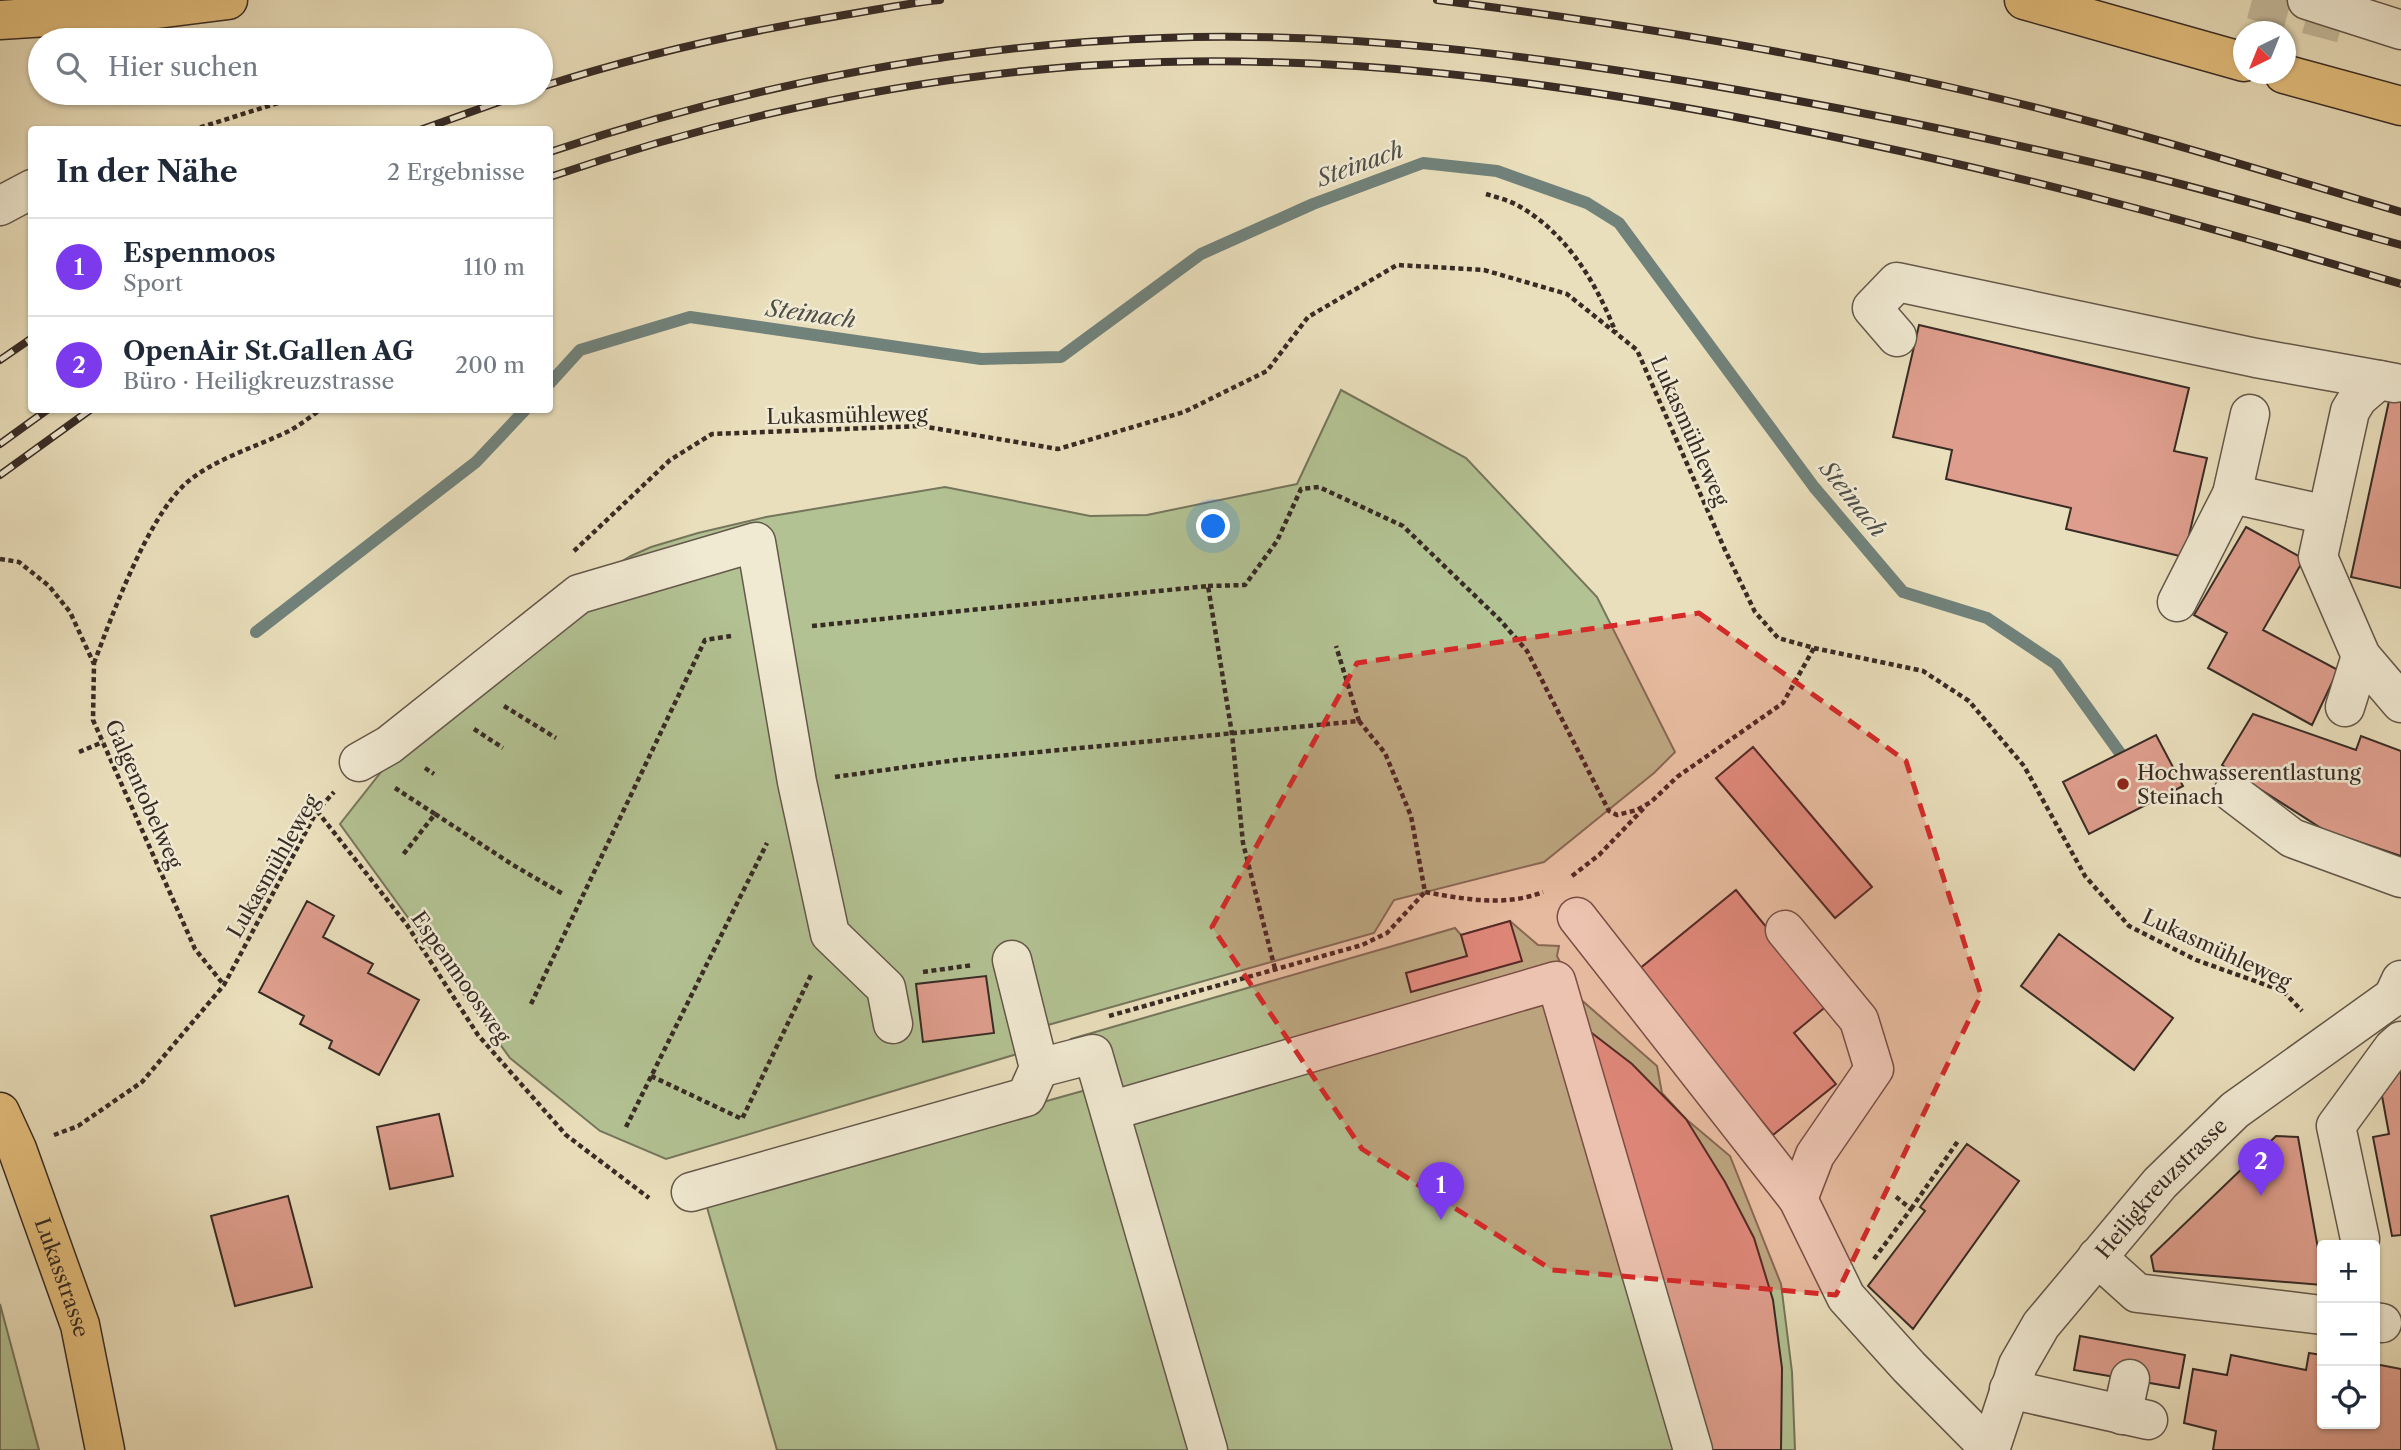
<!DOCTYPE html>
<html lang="de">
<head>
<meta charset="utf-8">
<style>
  body { margin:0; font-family:"Libre Caslon Text",serif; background:#f6f6f7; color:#1f2937 }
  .controls { position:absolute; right:21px; bottom:21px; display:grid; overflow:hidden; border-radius:7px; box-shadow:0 2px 5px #0004 }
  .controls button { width:63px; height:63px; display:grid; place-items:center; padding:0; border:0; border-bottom:2px solid #e0e1e3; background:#fff; color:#1f2937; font:35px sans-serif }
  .compass { position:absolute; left:2233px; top:21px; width:63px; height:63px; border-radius:50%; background:#fff; box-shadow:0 2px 5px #0004; rotate:223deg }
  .you { position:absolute; left:1214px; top:527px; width:24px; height:24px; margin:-18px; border:5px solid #fff; border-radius:50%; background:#1a73e8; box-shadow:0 0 0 10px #1a73e833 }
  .badge { display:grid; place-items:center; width:46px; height:46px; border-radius:50%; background:#7c3aed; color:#fff; font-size:23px; font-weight:700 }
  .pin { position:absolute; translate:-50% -58px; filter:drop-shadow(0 2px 4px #0008) }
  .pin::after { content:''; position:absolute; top:37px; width:24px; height:21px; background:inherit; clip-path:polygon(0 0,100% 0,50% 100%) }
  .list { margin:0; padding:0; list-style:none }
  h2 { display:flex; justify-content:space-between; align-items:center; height:91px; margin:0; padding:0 28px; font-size:30px }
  h2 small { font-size:23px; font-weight:400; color:#747a83 }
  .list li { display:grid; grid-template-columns:46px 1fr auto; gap:21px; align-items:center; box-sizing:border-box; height:98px; padding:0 28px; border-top:2px solid #e0e1e3 }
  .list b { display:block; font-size:26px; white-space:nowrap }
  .list p { margin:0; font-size:23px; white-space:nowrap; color:#747a83 }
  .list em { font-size:23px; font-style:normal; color:#747a83 }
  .icon { flex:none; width:38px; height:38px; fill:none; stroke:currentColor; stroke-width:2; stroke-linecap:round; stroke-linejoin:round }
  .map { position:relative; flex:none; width:2401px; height:1450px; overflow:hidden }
  .search { position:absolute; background:#fff; box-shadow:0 2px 5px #0004; left:28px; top:28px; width:525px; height:77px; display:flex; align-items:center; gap:18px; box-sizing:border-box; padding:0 24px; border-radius:38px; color:#747a83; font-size:26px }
  .panel { position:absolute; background:#fff; box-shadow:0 2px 5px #0004; left:28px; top:126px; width:525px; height:287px; border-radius:7px }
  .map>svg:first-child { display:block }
</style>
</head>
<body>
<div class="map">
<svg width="2401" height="1450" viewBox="0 0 2401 1450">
  <rect width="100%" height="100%" fill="#eadfbc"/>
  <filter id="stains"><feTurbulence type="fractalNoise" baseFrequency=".00286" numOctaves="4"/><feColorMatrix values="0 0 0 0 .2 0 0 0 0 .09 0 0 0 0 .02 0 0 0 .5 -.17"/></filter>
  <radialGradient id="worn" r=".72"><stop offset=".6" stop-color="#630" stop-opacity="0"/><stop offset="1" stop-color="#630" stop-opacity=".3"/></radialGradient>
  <path fill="#b3c293" stroke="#75765c" stroke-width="2" d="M1341,390L1466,458L1597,597L1675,752L1654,773L1544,862L1394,900L1374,933L1048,1025L1017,1054L666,1159L600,1131L510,1058L340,824L396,753L550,604L631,556L651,547L698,533L766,517L945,487L1090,516L1147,515L1297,484Z
    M1510,921L1538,945L1559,946L1557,956L1578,997L1657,1066L1662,1093L1686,1119L1730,1156L1781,1284L1792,1372L1795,1450H777L704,1197L1086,1090L1071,1039L1455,928L1461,935Z
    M0,1304L39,1450H0Z"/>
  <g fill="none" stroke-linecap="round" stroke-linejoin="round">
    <path stroke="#71827b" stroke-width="12" d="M550,383L580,350L690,317L981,359L1061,357L1201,254L1313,204L1423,163L1497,171L1587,203L1619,223L1814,487L1903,592L1987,618L2056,664L2120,753
      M256,632L476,462L525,410"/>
  </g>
  <path fill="#df9e8d" stroke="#372b25" stroke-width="2" d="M1919,325L2189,388L2174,451L2207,458L2184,557L2066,529L2071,508L1946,479L1952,450L1893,437Z
    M2392,387L2401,389V588L2351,577Z
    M2246,527L2304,559L2263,630L2338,670L2312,725L2208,668L2227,633L2194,615Z
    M2253,714L2356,750L2361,736L2401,751V856L2324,830L2222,765Z
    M2156,735L2183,786L2089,834L2063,782Z
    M1753,747L1872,887L1835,918L1716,778Z
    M1736,890L1829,1004L1794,1033L1836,1084L1773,1135L1638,970Z
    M307,901L334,916L323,937L373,964L368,973L419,1000L379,1075L329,1048L332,1041L300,1024L304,1016L259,992Z
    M1510,921L1522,961L1411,992L1406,973L1467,956L1461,935Z
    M2059,934L2173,1018L2134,1070L2021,986Z
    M986,976L994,1033L923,1042L916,984Z
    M1584,1027L1632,1064L1686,1119L1725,1182L1754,1238L1773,1300L1782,1368L1781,1450H1692Z
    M2401,1066V1235L2392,1236L2373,1137L2389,1134L2380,1085Z
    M439,1114L453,1176L390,1189L377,1127Z
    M2276,1136L2298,1137L2322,1271V1285L2154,1271L2151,1256Z
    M1967,1144L2019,1181L1913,1329L1868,1286L1925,1211L1920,1207Z
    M288,1196L312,1287L235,1306L211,1216Z
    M2080,1336L2185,1355L2179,1388L2074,1370Z
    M2309,1353L2322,1355V1424H2375V1364L2401,1369V1450H2213L2216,1431L2184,1423L2193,1369L2227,1375L2231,1355L2306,1370Z"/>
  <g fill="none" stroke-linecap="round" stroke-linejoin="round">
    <path stroke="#c6bb9e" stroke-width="38" stroke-dasharray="38 19" stroke-linecap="butt" d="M2252,0L2342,24"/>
    <g stroke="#64584b" stroke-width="41">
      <g id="minor">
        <path d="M2307,0L2401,30"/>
        <path d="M0,206L32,189"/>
        <path d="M1897,337L1872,308L1897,282L2256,358L2379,380"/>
        <path d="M2395,383L2379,380L2358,398L2350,411L2318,557L2361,656L2401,703"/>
        <path d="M2232,494L2250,414"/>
        <path d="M2177,602L2232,494L2327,515"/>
        <path d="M2345,707L2361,656"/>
        <path d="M359,762L389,745L579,594L756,542L797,782L830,934L886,988L893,1024"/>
        <path d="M2233,793L2292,838L2401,878"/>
        <path d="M1577,917L1798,1199L1846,1297L1909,1367L1990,1449"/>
        <path d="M1785,930L1859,1020L1874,1069L1815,1155L1798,1199"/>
        <path d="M1039,1068L1093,1054L1208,1450"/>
        <path d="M1110,1111L1556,981L1693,1450"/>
        <path d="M691,1192L1026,1097L1039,1068L1012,960"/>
        <path d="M2360,1239L2336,1126L2393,1048L2401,1041"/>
        <path d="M2097,1257L2137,1293L2322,1315"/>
        <path d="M2375,1322L2382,1323"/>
        <path d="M2009,1389L2148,1420"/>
        <path d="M2122,1415L2130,1379"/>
        <path id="s1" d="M1990,1450L2018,1365L2041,1325L2160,1183L2235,1110L2393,997L2401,980"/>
      </g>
    </g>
    <g stroke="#372b25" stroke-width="41">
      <g id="major">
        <path id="s2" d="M0,1112L17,1149L80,1325L105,1450"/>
      </g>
    </g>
    <g stroke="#372b25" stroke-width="41">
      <path id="highway" d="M2024,0L2244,62
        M0,20L141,11L228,0
        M2284,74L2401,106"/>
    </g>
    <path stroke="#372b25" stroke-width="4.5" stroke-dasharray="5 3.5" stroke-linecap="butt" d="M192,130L281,102L280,93
      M1486,194C1496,197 1508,200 1517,205C1566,232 1596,282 1616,333
      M574,551L670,460L712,434L921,426L1058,449L1184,412L1267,371L1308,317L1397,265L1484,270L1567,294L1637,350L1725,550L1755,612L1778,638L1814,648L1923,671L1969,701L2024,766L2085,876L2129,926L2196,960L2283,991L2302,1011
      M0,559L19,562L49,586L70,612L94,664L93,720L195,949L224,985
      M1208,586L1245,585L1277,541L1301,489L1319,487L1403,526L1500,620L1527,651L1609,811L1617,815L1637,810L1651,802L1677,777L1783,703L1814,648
      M812,626L1208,586L1232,734L1243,843L1275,969
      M94,663C113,613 146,522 184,485C211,460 256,447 289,431C300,425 310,417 320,410
      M504,706L556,738
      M1359,721L1385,753L1411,816L1425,892C1463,899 1506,907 1543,892
      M474,729L503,748
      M79,752L103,742
      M425,768L434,774
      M835,777L956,760L1359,721L1336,646
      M395,788L435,814L402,856
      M317,811L407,925L478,1035L566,1135L649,1198
      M435,814L513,865L563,894
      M1572,876L1599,855L1644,808
      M923,972L973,965
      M531,1004L705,640L731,636
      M1109,1016L1362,945L1387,933L1425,892
      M651,1076L742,1119L812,973
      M626,1127L767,843
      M54,1135L78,1126L142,1082L224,985L317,811L334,792
      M1911,1209L1958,1141
      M1874,1259L1911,1209L1895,1196"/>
    <use href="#minor" stroke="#f1ead3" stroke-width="38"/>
    <use href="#major" stroke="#e5c07e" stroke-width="38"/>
    <use href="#highway" stroke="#e5c07e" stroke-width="38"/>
    <g stroke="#372b25" stroke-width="8">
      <path id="rail" d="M1437,0C1642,26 1845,59 2045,110C2165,140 2283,177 2401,212
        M541,87C640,55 741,32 844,15C876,10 908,3 940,0
        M420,130L524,93
        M550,152C750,85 951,45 1162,38C1345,31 1529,55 1709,85C1855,110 2001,140 2145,175C2231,196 2316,222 2401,245
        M550,177C748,109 953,68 1163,62C1351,57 1535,80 1720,114C1856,140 1992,170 2127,206C2219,230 2310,257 2401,284
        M0,360L32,338
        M0,444L47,410
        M0,475L90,410"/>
    </g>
    <use href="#rail" stroke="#f1ead3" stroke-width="5" stroke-dasharray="16" stroke-linecap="butt"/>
  </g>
  <path fill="#d62828" fill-opacity="0.2" stroke="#d62828" stroke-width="5" stroke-dasharray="14 9" stroke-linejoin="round" d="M1699,613L1906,761L1981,995L1836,1295L1552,1270L1362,1149L1212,927L1357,663Z"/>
  <circle fill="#8f2418" stroke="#f1ead3" stroke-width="2.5" cx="2123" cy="784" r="7"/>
  <g text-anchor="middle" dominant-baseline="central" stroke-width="5" stroke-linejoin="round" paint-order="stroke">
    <g font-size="21" fill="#372b25" stroke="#f1ead3">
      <text transform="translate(847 415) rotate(-1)">Lukasmühleweg</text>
      <text transform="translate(1690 431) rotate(66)">Lukasmühleweg</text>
      <text transform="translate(144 794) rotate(66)">Galgentobelweg</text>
      <text transform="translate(273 866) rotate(-60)">Lukasmühleweg</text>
      <text transform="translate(2217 949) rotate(25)">Lukasmühleweg</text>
      <text transform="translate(461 977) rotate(55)">Espenmoosweg</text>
      <text stroke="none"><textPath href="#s1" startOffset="318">Heiligkreuzstrasse</textPath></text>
      <text stroke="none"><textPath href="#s2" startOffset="177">Lukasstrasse</textPath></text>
    </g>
    <g font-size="21" fill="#372b25" stroke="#f1ead3" text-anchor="start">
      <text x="2137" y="772">Hochwasserentlastung<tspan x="2137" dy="24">Steinach</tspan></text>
    </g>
    <g font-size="23" font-style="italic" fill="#4f4f49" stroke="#f1ead3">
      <text transform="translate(1360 164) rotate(-20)">Steinach</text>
      <text transform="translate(811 314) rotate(8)">Steinach</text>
      <text transform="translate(1853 499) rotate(51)">Steinach</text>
    </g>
  </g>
  <rect width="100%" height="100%" filter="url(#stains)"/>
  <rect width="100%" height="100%" fill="url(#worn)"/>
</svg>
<div class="controls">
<button>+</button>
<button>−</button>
<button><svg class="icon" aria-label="locate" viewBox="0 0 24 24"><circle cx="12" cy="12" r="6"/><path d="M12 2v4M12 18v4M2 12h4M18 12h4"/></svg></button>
</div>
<svg class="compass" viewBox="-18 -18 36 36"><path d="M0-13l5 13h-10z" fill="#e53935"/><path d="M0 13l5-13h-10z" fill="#747a83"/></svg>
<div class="you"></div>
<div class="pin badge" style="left:1441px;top:1220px">1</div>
<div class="pin badge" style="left:2261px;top:1196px">2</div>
<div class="search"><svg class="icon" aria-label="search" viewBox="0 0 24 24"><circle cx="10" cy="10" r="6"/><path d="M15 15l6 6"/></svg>Hier suchen</div>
<section class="panel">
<h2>In der Nähe<small>2 Ergebnisse</small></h2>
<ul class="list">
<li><span class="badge">1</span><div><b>Espenmoos</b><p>Sport</p></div><em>110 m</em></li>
<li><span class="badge">2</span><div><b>OpenAir St.Gallen AG</b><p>Büro · Heiligkreuzstrasse</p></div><em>200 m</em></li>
</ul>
</section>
</div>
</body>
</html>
